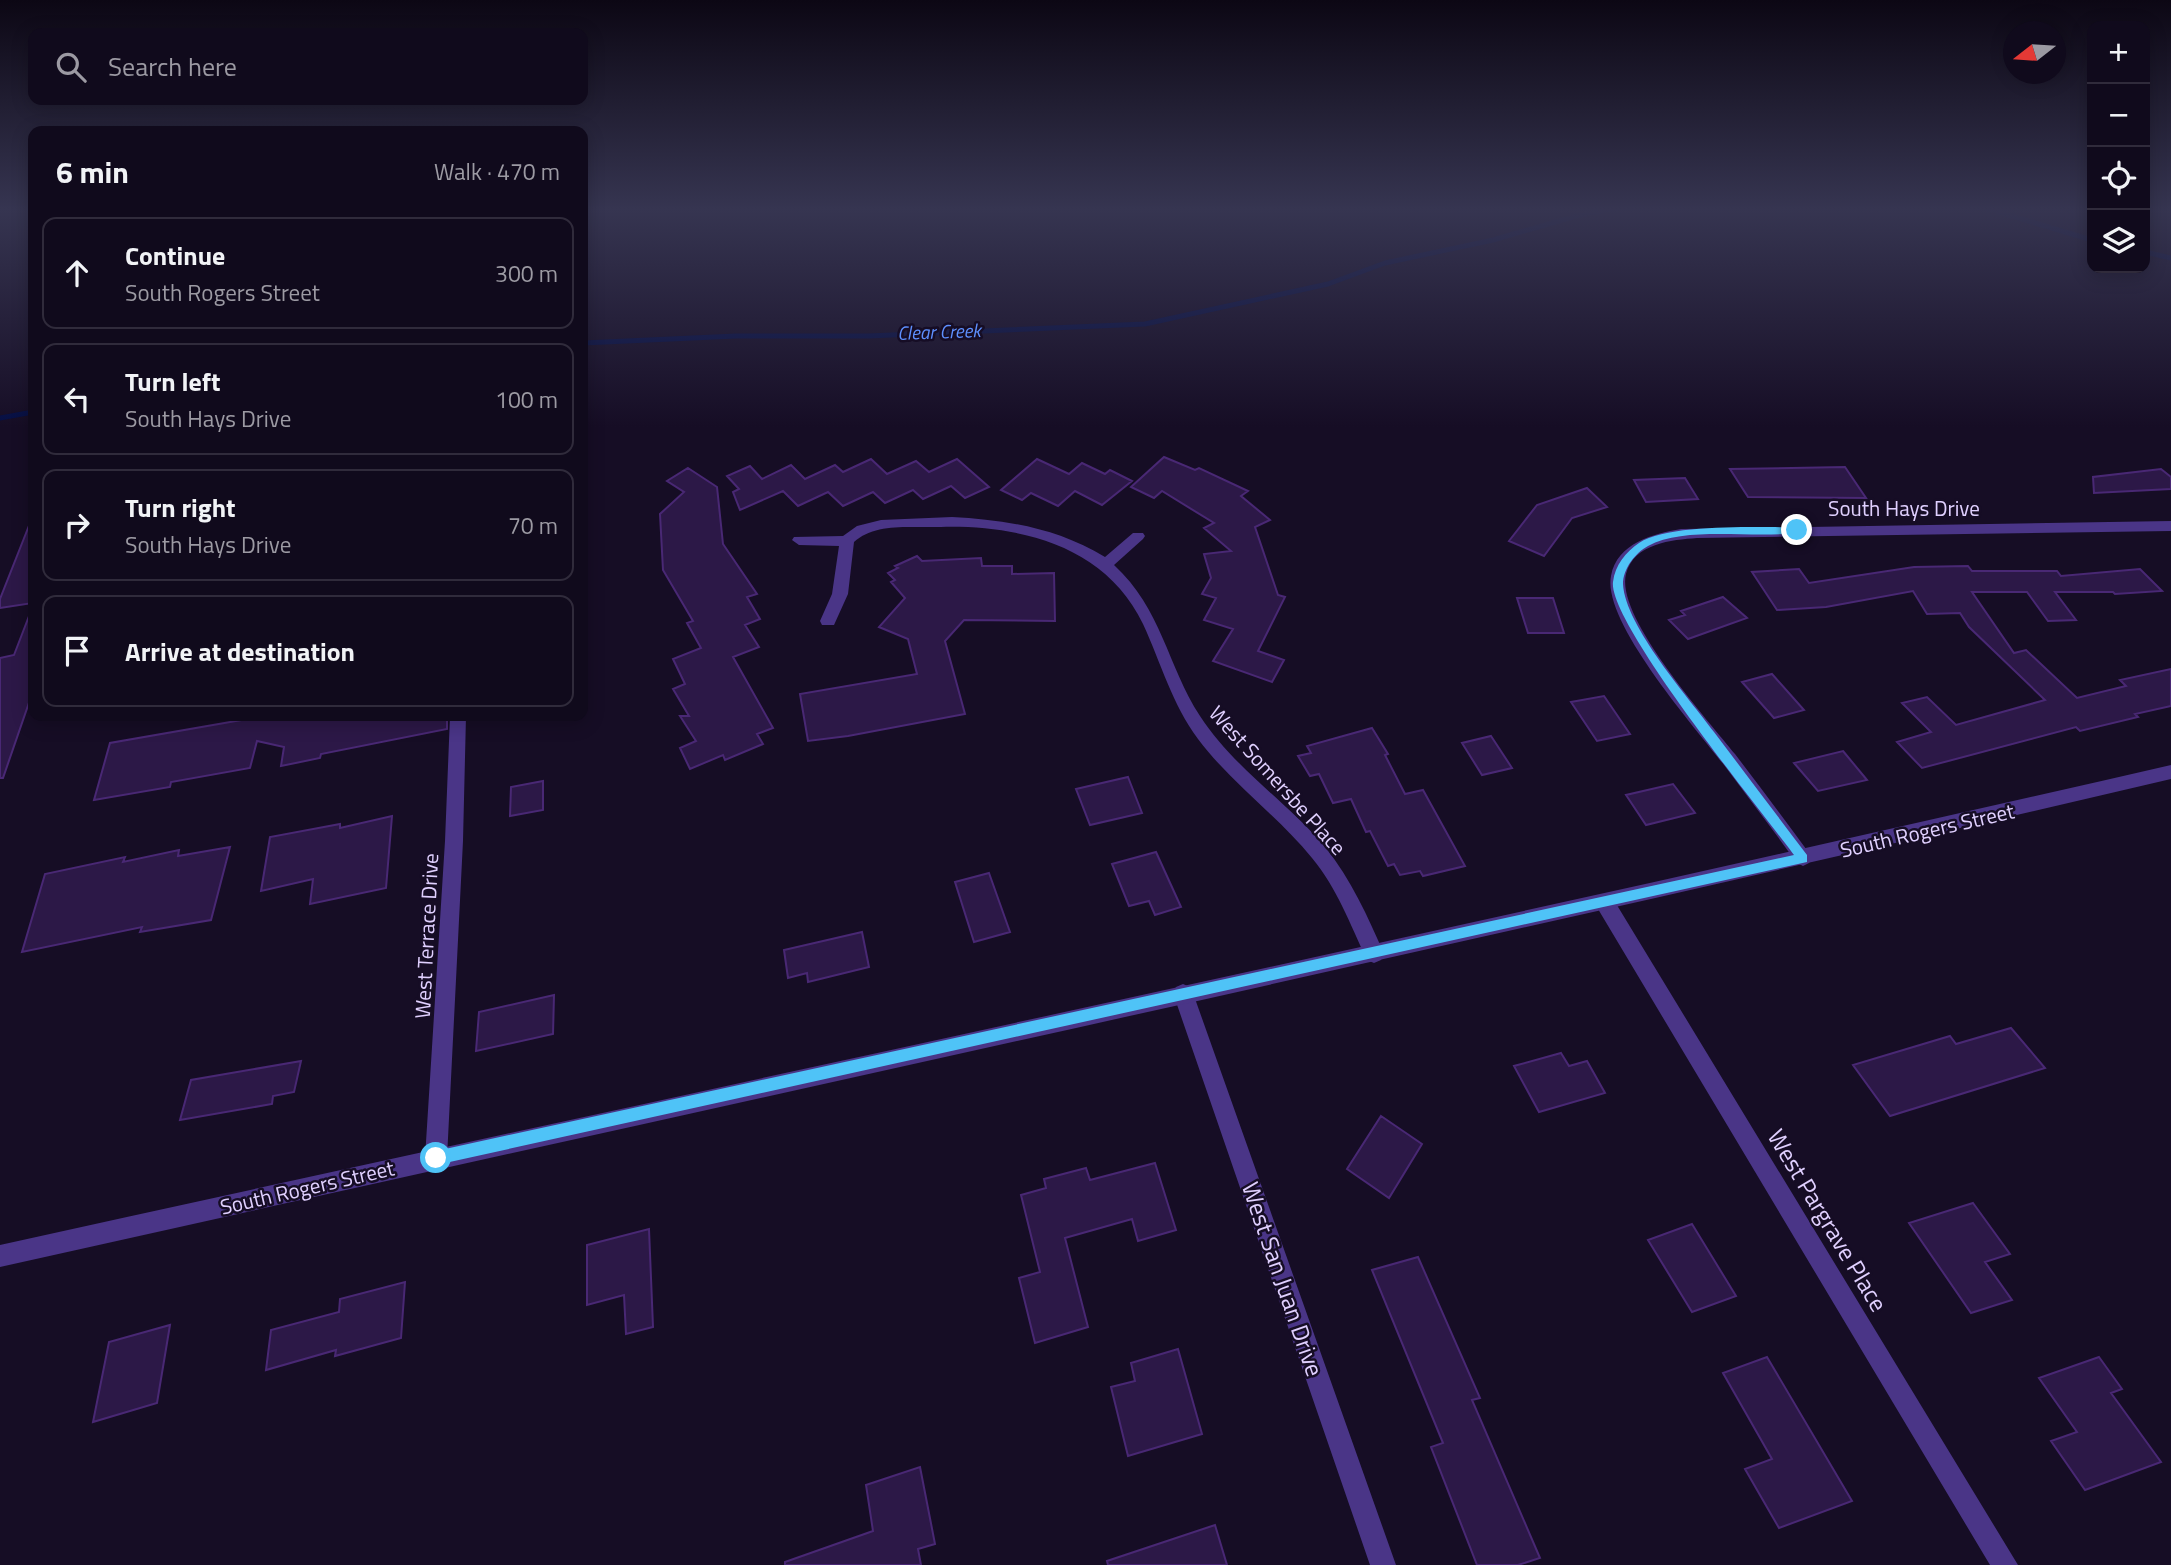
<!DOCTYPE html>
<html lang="en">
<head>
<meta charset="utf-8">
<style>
  body { margin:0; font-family:"Titillium Web",sans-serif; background:#1e1829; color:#f1f3f6 }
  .controls { position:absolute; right:21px; top:21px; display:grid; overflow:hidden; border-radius:14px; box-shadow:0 4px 18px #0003 }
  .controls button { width:63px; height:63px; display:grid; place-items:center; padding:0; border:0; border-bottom:2px solid #302b3b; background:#100a1c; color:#f1f3f6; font:35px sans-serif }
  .compass { position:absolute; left:2003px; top:21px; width:63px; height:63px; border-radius:50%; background:#100a1c; box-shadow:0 4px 18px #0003; rotate:253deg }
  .stop { position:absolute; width:21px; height:21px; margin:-16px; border:5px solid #4fc3f7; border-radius:50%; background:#fff }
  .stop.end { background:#4fc3f7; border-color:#fff; box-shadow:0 2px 7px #0008 }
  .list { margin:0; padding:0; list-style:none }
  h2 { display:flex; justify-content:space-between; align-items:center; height:91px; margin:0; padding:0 28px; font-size:30px }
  h2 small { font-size:23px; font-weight:400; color:#9c9aa3 }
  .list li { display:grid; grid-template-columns:46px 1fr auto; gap:21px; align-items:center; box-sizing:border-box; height:112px; margin:0 14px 14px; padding:0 14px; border:2px solid #302b3b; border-radius:14px }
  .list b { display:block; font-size:26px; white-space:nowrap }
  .list p { margin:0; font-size:23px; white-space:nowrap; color:#9c9aa3 }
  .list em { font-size:23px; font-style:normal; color:#9c9aa3 }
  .icon { flex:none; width:38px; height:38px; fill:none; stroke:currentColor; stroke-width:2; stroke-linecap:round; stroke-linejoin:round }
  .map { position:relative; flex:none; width:2171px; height:1565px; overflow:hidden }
  .search { position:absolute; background:#100a1c; box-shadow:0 4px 18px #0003; left:28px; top:28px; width:560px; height:77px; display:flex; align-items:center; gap:18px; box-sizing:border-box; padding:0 24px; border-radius:14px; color:#9c9aa3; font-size:26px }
  .panel { position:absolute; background:#100a1c; box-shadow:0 4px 18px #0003; left:28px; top:126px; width:560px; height:595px; border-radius:14px }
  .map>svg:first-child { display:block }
</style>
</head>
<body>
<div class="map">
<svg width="2171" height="1565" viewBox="0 0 2171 1565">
  <rect width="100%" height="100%" fill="#160d25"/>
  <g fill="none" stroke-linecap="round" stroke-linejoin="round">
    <path stroke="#060f44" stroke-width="5" d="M1985,208L2092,240
      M2145,252L2171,258
      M583,343L736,336H869L1145,324L1328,284L1385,263L1493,240L1576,216L1618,208
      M0,418L33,412"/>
  </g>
  <path fill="#2c1847" stroke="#492874" stroke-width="2" d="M1164,457L1195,470L1199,468L1248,491L1241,496L1270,520L1255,527L1278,595L1285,597L1258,651L1284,660L1272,682L1213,661L1233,629L1204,620L1216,598L1202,594L1211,578L1204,554L1231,551L1204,528L1214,523L1162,491L1154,498L1131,487Z
    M871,459L887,474L916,461L929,472L957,459L989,487L965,498L951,486L923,499L913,490L885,503L873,492L843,506L828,492L798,506L783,491L740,510L733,492L739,489L727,476L750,466L762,479L791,465L805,479L835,465L843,472Z
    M1037,459L1069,474L1082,463L1105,474L1110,470L1132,481L1102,505L1075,491L1058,506L1031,493L1022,500L1001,490Z
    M1845,467L1866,498L1748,497L1730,469Z
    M688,468L717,487L723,544L757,594L747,597L760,619L745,625L759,647L733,657L773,728L757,734L763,744L725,760L723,755L690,769L680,748L696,741L680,716H689L673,689L685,684L673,659L701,648L687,623L693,621L663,570L660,514L684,492L667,481Z
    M2161,469L2171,477V489L2094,493L2093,477Z
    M1685,478L1698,499L1646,502L1634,480Z
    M1587,488L1607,507L1572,518L1544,556L1509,541L1537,505Z
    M32,518L33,603L0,608V599Z
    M917,556L922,561L981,558L982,566H1012V574L1054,573L1055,621L964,620L945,641L965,714L848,736L808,741L800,694L917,674L908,639L879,627L905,598L891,582L895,580L888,573L898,568L895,566Z
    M1968,566L1972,571H2057L2061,576L2140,569L2162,591L2115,594L2113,592H2055L2076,620L2048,621L2027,592H1972L2014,653L2026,650L2077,698L2126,686L2120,680L2171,669V706L2135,714L2138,717L2080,731L2076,727L1922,768L1897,742L1931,732L1902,703L1927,697L1956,725L2045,700L1969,627L1960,613L1927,614L1913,591L1826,607L1777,610L1752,572L1799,569L1809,583L1914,567Z
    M1723,597L1747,618L1688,639L1669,620L1685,615L1681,611Z
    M1517,598H1553L1564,633H1528Z
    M31,611H33V691L3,778H0V658L14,655Z
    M1772,674L1804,710L1774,718L1742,682Z
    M1604,696L1630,734L1597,741L1571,702Z
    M265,716H447V729L321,754L320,758L281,766L284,747L257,741L250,768L171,782L170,787L94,800L110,743Z
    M1372,728L1388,754L1385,755L1405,794L1423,790L1465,866L1423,876L1420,871L1400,875L1394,864L1388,866L1370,831L1366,832L1351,799L1333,803L1319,774L1310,776L1298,756L1311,753L1307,746Z
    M1491,736L1512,768L1482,775L1462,743Z
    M1843,751L1867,780L1818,791L1794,763Z
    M1128,777L1142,813L1090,825L1076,789Z
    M543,781V810L510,816L511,787Z
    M1673,784L1695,813L1646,825L1626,795Z
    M392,816L386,888L310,904L313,879L261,891L270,837L340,824V828Z
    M230,847L211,920L140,932L142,927L22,952L45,874L125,857L123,862L179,850L178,856Z
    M1156,852L1181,907L1155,915L1149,901L1129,906L1112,864Z
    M989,873L1010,932L974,942L955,882Z
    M862,932L869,967L808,982L807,973L788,978L784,950Z
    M554,995L553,1034L476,1051L479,1012Z
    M2011,1028L2045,1068L1890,1116L1853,1065L1950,1036L1956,1044Z
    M1561,1053L1569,1066L1587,1061L1605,1093L1539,1112L1514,1066Z
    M301,1061L294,1092L273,1096L272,1104L180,1120L191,1080Z
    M1381,1116L1422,1144L1389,1198L1347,1169Z
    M1155,1163L1176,1230L1138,1241L1132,1219L1065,1238L1088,1327L1035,1343L1019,1278L1040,1272L1021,1195L1046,1188L1044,1179L1086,1168L1090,1180Z
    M1973,1203L2010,1254L1985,1262L2012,1300L1971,1313L1909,1223Z
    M1692,1224L1736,1296L1692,1312L1648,1240Z
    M649,1229L653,1327L626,1334L624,1295L587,1305V1245Z
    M1418,1257L1480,1398L1472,1400L1540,1558L1518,1565H1477L1431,1447L1443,1443L1372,1270Z
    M405,1282L401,1338L335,1356L336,1350L266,1370L271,1330L339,1312L340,1299Z
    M170,1325L157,1403L93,1422L109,1342Z
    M1178,1349L1202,1434L1128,1456L1111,1387L1135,1381L1131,1363Z
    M1767,1357L1852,1501L1779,1528L1745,1469L1772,1459L1723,1373Z
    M2099,1357L2122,1389L2111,1393L2161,1462L2085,1490L2051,1441L2077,1432L2039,1378Z
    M920,1467L935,1544L918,1549L921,1565H785V1562L873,1531L866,1485Z
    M1215,1525L1227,1565H1108L1107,1561Z"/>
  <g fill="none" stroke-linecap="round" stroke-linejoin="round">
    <path fill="#4a3587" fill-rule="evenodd" d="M952,517C1007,520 1057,528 1105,557L1133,533H1143L1145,536L1143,539L1114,565C1162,609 1167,665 1200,716C1233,767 1286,801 1325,847C1351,879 1368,917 1384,954L1381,960L1374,963L1367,960C1350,924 1337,888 1312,858C1277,815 1231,783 1198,739C1172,704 1161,663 1143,624C1106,546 1021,525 941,527C913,528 875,522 854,542L848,594L834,625H822L820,621L832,594L839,546L799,545L792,540L794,537L843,536L857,526L881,520Z
      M2171,521V531L1697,538C1672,540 1634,543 1626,574C1615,617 1708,720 1735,754C1760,787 1785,820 1809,853L1812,858L1809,863L1803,866L1797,863C1773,830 1748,797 1724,765C1695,727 1602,622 1611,576C1617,543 1653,534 1681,529Z
      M450,716H466L463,841L447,1158L444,1166L436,1169L428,1166L425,1158L445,841Z
      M1605,895L1612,897L2018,1565H1990L1598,909L1596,903L1598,897Z
      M1183,984L1190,987L1193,993L1396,1565H1370L1173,993L1176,987Z"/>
    <path fill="#4a3587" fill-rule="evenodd" d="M2171,765V779C1449,948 724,1105 0,1267V1245C724,1085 1449,931 2171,765Z"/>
  </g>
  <linearGradient id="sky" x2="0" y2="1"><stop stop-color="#0c0714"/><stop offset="0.49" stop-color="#363551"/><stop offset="1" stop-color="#363551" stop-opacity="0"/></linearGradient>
  <rect width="2171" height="427" fill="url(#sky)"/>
  <path fill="#4fc3f7" d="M1797,527L1802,530L1801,532C1758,540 1686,525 1648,546C1635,553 1623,569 1623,584C1625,626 1689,698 1714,732C1745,773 1776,814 1807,855V862L436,1165L431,1163V1153L436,1151L1794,855C1762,812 1608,623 1613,582C1615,565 1626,552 1639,543C1670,523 1759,528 1797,527Z"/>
  <g text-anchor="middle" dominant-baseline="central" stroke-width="5" stroke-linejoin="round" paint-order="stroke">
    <g font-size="19" font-style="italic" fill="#5e90ff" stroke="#160d25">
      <text transform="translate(939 331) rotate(-2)">Clear Creek</text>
    </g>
    <g font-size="21" fill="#e0d0ff" stroke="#160d25">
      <text x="1904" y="508">South Hays Drive</text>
      <text transform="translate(1278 780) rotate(48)">West Somersbe Place</text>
      <text transform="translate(1927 830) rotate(-13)">South Rogers Street</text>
      <text transform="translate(426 936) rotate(-87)">West Terrace Drive</text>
      <text transform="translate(307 1187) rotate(-13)">South Rogers Street</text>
    </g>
    <g font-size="24" fill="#e0d0ff" stroke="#160d25">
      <text transform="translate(1828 1220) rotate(59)">West Pargrave Place</text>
      <text transform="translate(1283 1279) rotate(71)">West San Juan Drive</text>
    </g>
  </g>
</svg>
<div class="controls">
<button>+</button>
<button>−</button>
<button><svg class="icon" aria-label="locate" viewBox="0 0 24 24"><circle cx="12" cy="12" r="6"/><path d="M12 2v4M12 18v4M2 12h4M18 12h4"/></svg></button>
<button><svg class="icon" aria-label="layers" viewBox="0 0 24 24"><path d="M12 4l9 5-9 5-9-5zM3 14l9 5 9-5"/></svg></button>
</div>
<svg class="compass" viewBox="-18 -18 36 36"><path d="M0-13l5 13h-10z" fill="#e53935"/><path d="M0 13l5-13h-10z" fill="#9c9aa3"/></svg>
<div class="stop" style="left:436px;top:1158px"></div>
<div class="stop end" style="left:1797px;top:530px"></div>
<div class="search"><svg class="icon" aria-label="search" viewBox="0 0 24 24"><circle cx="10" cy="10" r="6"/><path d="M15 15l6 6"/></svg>Search here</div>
<section class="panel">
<h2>6 min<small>Walk · 470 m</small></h2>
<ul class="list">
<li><svg class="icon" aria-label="ahead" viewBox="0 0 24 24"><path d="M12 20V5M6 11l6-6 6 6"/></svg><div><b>Continue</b><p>South Rogers Street</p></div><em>300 m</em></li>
<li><svg class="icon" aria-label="left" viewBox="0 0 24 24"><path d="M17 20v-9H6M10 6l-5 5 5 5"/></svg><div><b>Turn left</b><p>South Hays Drive</p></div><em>100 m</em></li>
<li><svg class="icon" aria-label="right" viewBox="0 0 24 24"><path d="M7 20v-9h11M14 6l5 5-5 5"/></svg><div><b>Turn right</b><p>South Hays Drive</p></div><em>70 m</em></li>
<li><svg class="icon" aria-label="arrive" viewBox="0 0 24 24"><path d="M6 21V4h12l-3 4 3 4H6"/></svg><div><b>Arrive at destination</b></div></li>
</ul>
</section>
</div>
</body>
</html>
